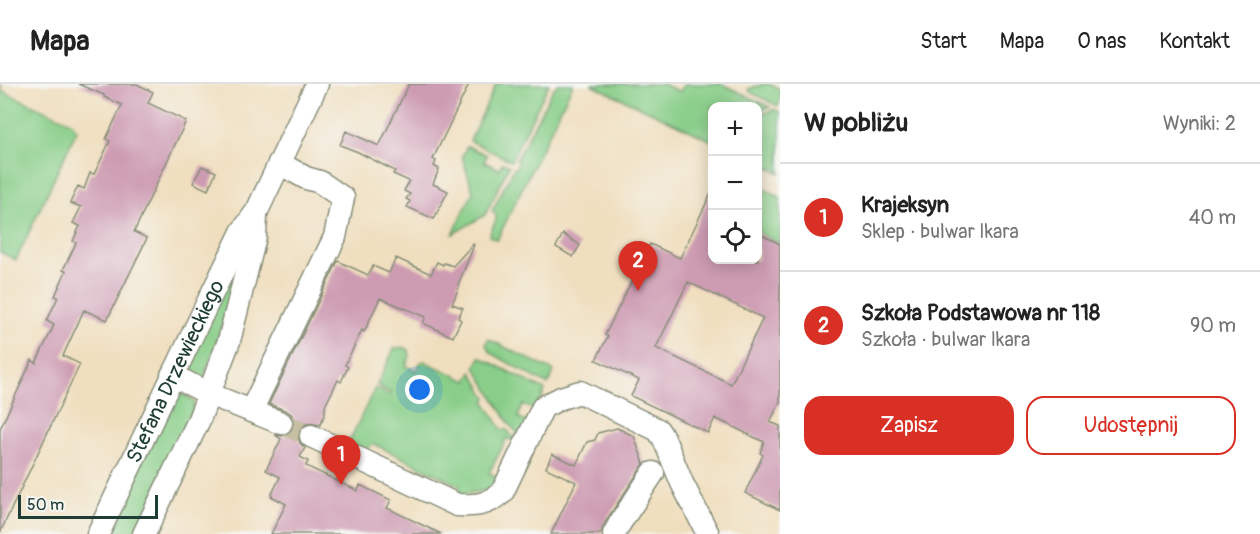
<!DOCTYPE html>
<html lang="pl">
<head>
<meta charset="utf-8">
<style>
  body { margin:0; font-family:Pangolin,sans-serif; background:#f6f6f6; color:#222 }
  .controls { position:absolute; right:18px; top:18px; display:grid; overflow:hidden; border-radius:12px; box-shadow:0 3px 15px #0003 }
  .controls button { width:54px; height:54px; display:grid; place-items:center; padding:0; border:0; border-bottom:2px solid #e0e0e0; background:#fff; color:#222; font:30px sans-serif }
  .scale { position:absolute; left:18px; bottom:15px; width:140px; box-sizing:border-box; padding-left:6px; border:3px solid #1f3d34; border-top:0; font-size:16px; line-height:21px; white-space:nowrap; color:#1f3d34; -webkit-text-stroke:4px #f6f6f2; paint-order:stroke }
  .you { position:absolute; left:420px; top:306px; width:21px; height:21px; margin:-15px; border:4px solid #fff; border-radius:50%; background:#1a73e8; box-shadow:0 0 0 9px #1a73e833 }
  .badge { display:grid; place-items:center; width:39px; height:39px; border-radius:50%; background:#d93025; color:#fff; font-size:20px; font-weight:700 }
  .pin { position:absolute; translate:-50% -50px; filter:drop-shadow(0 2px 3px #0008) }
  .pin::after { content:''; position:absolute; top:32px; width:21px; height:18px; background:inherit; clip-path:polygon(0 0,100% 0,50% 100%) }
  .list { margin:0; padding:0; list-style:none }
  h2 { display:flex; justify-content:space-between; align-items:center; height:78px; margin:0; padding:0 24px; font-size:26px }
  h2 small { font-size:20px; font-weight:400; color:#767676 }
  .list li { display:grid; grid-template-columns:39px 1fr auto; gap:18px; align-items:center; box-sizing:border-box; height:108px; padding:0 24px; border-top:2px solid #e0e0e0 }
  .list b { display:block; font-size:22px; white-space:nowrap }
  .list p { margin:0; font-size:20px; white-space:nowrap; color:#767676 }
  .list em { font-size:20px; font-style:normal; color:#767676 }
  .actions { display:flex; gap:12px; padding:18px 24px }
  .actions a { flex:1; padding:14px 0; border:2px solid #d93025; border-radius:18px; text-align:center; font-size:21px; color:#d93025 }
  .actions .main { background:#d93025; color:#fff }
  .icon { flex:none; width:33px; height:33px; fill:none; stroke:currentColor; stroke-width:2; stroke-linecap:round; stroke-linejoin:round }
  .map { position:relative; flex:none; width:780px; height:450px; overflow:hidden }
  header { display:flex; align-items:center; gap:36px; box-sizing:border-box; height:84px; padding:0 30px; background:#fff; border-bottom:2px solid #e0e0e0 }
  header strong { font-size:28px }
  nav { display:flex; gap:33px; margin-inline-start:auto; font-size:21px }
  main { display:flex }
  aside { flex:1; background:#fff }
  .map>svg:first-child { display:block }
</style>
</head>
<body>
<header>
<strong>Mapa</strong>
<nav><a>Start</a><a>Mapa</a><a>O nas</a><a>Kontakt</a></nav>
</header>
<main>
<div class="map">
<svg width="780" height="450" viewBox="0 0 780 450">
  <rect width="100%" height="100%" fill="#f6f6f2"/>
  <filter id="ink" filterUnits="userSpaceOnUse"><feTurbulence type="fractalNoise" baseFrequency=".0167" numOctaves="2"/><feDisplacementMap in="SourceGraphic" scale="12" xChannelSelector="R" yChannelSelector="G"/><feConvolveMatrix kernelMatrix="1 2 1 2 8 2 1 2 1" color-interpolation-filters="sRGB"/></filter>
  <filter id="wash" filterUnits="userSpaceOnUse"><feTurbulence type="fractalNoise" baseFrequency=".008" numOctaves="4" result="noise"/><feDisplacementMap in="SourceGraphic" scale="24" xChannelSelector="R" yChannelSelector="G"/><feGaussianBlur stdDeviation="1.35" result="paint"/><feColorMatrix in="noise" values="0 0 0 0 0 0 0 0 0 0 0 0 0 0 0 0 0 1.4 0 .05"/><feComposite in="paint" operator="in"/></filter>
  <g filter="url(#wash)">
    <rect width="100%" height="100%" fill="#f0dfbf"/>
    <path fill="#88ce88" stroke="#54865e" stroke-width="1.5" d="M496,0H549L511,77L470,57Z
      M557,0H573L497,156L489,152L496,136V130L492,127L514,84H516L518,78L516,76L553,5L556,3Z
      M591,0H663L680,8L684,0H722L770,23L763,26L764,30L775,25L780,28V89L758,78V22H712V57Z
      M764,0H769L780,5V17L778,22L750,8L748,5Z
      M0,1L2,2L0,6L71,38L77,46L16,176L0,168Z
      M467,62L487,71L484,78L499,85L502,79L509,82L485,131L453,150L473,108L462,72Z
      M758,102L780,113V160L758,149Z
      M238,173L234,208L204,294L201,295L189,289L187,281Z
      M488,255L554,287L548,301L491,269L486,261Z
      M403,263L409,266L410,272L406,282L417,287L420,279L424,277L467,297L472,288L487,314L485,318L502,346L506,345L520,360L507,354L489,389L501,395L488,406L459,411L460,402L374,360L359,370L346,364L375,304L389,311L391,309L377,301L394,265Z
      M480,273L545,306L536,326L523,321L518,333L530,339L522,354L510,341L475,283Z
      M180,310C188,312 191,313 195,320L136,450H105L176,311Z"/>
    <g id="blocks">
      <path fill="#cd9bb2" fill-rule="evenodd" d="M78,0H137L153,8L148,19L186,37L134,148L147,154L107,236L84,226L63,272L80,280L0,449V345L32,276L36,279L54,241L47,237L58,213L55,212L66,187L63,186L76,159L73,157L80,142L73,139L81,123L70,119L78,102L84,105L90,89L94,90L110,57L106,55L122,21L104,13V11Z
        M409,0H469L433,75L436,77L434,82L439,85L433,100L448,107L434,135L407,123L410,117L406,115L410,110L404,107L409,97L393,90L395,87L358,68L340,61L346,47L379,62Z
        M202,82L216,88L208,106L193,99Z
        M712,107V176H758V149L780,160V318L770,338L780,342V426L745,409L763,371L760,369L764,358L715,334L708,349L631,312L639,296L596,276L608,252L605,251L650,160L680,174ZM688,198L763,234L731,300L656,264Z
        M563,150L580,161L573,173L556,163Z
        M473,160L474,161L458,201L459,203L452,220L463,224L458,234L461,236L453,253L423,239L426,233L380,214L364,248L362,246L345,281L348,283L341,298L338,296L325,322V330L320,341L310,339L304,341L299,346L298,353L300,359L305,364L300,373L308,377L306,382L358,407L360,401L391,416L387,424L441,450H271L286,420L271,412L280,393L266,386L281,355L275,351L282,352L289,350L293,345L294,338L292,331L287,327L269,320L338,177L368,191L373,182L389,189L396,174L431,190L437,178L443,181L444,179L453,182Z
        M617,344L634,352L644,380L609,432L602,444L601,450H551L576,398L546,384L552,370L576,381L587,358L595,356L598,349Z"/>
    </g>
  </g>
  <g filter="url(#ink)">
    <use href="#blocks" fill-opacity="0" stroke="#888e7a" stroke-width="1.5"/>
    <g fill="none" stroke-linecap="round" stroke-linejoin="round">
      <path stroke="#c6bfa3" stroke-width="22" stroke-dasharray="22 11" stroke-linecap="butt" d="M281,339L311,352"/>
      <g stroke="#888e7a" stroke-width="25">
        <g id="minor">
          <path d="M172,291L209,310L281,339"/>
          <path d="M251,327L335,153L343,114L320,98L306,94L279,79"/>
          <path d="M311,352L457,421C476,422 487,421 502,409L543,323L561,314L580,308L658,346L664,355L682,399L708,450"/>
          <path id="s1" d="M98,450L207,220L242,148L257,127L317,0"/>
          <path d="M144,450L198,338L229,257L255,153L256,132"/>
          <path d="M614,450L620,439L653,389"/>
        </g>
      </g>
      <use href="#minor" stroke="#fff" stroke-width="22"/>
    </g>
  </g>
  <g text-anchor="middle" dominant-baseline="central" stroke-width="4.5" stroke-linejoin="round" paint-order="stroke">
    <g font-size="21" fill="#1f3d34" stroke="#f6f6f2">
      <text stroke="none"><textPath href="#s1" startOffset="180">Stefana Drzewieckiego</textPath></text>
    </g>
  </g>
</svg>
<div class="controls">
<button>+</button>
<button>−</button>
<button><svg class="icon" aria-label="locate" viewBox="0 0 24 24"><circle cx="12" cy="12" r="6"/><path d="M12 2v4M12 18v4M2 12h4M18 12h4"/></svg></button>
</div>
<div class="scale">50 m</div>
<div class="you"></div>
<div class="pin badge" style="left:341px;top:401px">1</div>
<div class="pin badge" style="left:638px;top:207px">2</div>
</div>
<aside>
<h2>W pobliżu<small>Wyniki: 2</small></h2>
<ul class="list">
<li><span class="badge">1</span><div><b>Krajeksyn</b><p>Sklep · bulwar Ikara</p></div><em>40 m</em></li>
<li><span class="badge">2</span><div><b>Szkoła Podstawowa nr 118</b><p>Szkoła · bulwar Ikara</p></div><em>90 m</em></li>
</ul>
<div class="actions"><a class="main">Zapisz</a><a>Udostępnij</a></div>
</aside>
</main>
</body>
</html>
